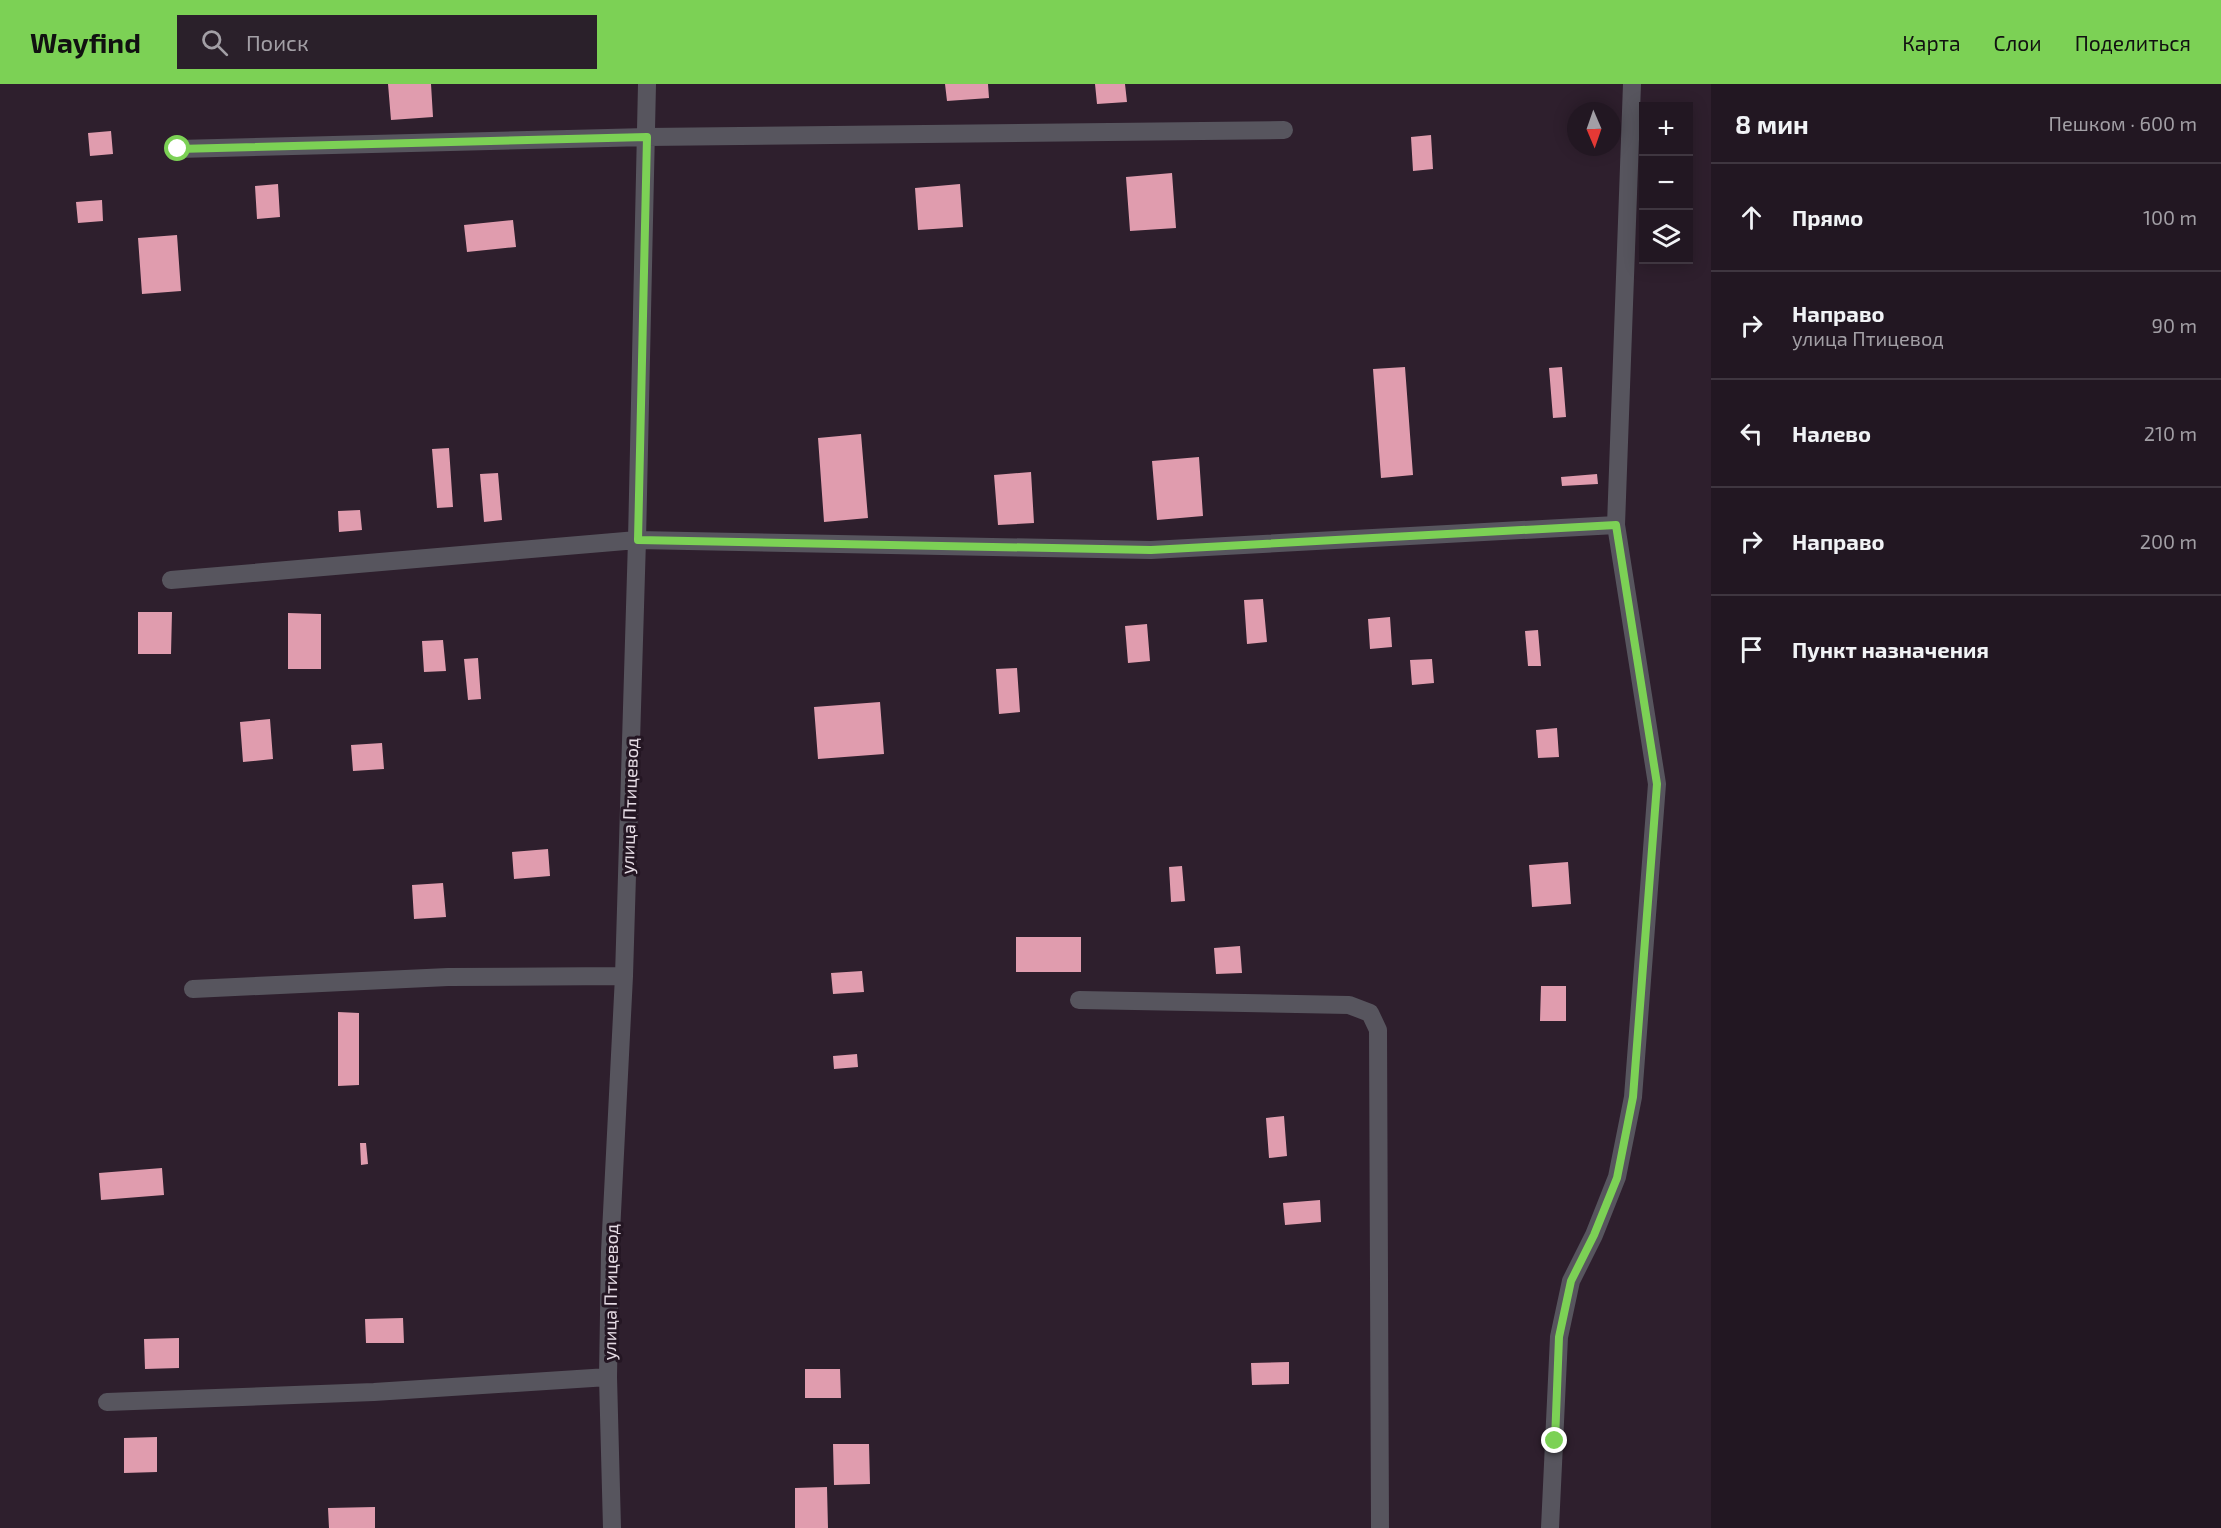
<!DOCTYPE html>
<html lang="ru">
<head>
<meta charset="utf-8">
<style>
  body { margin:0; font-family:"Exo 2",sans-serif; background:#2a202a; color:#f1f3f6 }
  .controls { position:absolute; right:18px; top:18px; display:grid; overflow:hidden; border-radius:0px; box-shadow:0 3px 15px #0003 }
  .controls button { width:54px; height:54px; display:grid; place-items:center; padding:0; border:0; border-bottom:2px solid #3f3640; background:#221722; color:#f1f3f6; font:30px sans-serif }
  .compass { position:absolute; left:1567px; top:18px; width:54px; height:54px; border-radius:50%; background:#221722; box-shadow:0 3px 15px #0003; rotate:178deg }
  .stop { position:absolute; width:18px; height:18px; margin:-14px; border:4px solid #7cd155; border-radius:50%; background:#fff }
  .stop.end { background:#7cd155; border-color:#fff; box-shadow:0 2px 6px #0008 }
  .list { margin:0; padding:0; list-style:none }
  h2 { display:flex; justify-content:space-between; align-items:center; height:78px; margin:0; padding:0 24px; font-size:26px }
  h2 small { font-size:20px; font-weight:400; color:#a29fa5 }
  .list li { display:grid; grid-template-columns:39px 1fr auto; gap:18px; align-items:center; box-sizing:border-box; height:108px; padding:0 24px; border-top:2px solid #3f3640 }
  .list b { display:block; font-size:22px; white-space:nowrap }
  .list p { margin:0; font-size:20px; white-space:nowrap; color:#a29fa5 }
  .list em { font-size:20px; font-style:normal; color:#a29fa5 }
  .icon { flex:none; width:33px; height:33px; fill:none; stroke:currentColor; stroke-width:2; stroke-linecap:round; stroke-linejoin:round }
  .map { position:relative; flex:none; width:1711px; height:1444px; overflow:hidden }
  header { display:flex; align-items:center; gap:36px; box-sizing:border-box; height:84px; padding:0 30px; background:#7cd155; color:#111 }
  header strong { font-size:28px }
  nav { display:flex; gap:33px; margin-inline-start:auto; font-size:21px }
  .search { width:420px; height:54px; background:#2a202a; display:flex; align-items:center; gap:15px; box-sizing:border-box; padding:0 21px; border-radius:0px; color:#a29fa5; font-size:22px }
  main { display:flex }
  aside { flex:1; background:#221722 }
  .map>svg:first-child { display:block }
</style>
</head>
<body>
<header>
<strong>Wayfind</strong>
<div class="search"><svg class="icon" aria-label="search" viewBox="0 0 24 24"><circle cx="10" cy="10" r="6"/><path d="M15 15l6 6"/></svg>Поиск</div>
<nav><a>Карта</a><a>Слои</a><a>Поделиться</a></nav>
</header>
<main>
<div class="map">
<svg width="1711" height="1444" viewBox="0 0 1711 1444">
  <rect width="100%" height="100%" fill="#2e1f2d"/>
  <path fill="#e09cae" d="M388,0H431L433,33L391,36Z
    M945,0H988L989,14L947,17Z
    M1095,0H1125L1127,18L1097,20Z
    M111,47L113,70L90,72L88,49Z
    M1431,51L1433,85L1413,87L1411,53Z
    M1172,89L1176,144L1130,147L1126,93Z
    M278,100L280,133L257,135L255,102Z
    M960,100L963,143L918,146L915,104Z
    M102,116L103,137L78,139L76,118Z
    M513,136L516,163L467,168L464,141Z
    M177,151L181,207L142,210L138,154Z
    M1405,283L1413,391L1381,394L1373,285Z
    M1562,283L1566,333L1553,334L1549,284Z
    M861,350L868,434L824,438L818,354Z
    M449,364L453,423L437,424L432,365Z
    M1199,373L1203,432L1157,436L1152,377Z
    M1031,388L1034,439L998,441L994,391Z
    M498,389L502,436L484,438L480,390Z
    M1597,390L1598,400L1562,402L1561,393Z
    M360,426L362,446L339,448L338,427Z
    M1263,515L1267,558L1247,560L1244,516Z
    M138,528H172L171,570H138Z
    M288,529L321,530V585H288Z
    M1390,533L1392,563L1370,565L1368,535Z
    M1147,540L1150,577L1128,579L1125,542Z
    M1538,546L1541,582H1528L1525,547Z
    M443,556L446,587L424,588L422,557Z
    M478,574L481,615L468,616L464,575Z
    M1432,575L1434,599L1412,601L1410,576Z
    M1017,584L1020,628L999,630L996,585Z
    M880,618L884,670L818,675L814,623Z
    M270,635L273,675L243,678L240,638Z
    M1557,644L1559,673L1538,674L1536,646Z
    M382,659L384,685L353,687L351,661Z
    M548,765L550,792L514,795L512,768Z
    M1568,778L1571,820L1532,823L1529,781Z
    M1182,782L1185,817L1171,818L1169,783Z
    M443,799L446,833L414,835L412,801Z
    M1016,853H1081V888H1016Z
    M1240,862L1242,889L1216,890L1214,864Z
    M862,887L864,908L833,910L831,889Z
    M1541,902H1566V937H1540Z
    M338,928L359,929V1001L338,1002Z
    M857,970L858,983L834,985L833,972Z
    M1284,1032L1287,1072L1269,1074L1266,1034Z
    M360,1059H366L368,1080L361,1081Z
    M162,1084L164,1111L101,1116L99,1089Z
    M1320,1116L1321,1138L1285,1141L1283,1119Z
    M403,1234L404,1259H366L365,1235Z
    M179,1254V1284L145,1285L144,1255Z
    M1289,1278V1300L1252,1301L1251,1279Z
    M805,1285H840L841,1314H805Z
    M157,1353V1388L124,1389V1354Z
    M833,1360H869L870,1400L834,1401Z
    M827,1403L828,1444H795V1404Z
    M375,1423V1444H329L328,1424Z"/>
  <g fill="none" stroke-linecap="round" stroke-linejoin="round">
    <path stroke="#57555e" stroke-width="18" d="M178,65L647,53L1284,46
      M171,496L637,456L1151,466L1616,441
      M193,905L448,893L624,892
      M1079,916L1349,921L1370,929L1378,946L1380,1444
      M107,1318L374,1308L608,1293
      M612,1444L608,1293L610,1168L624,892L637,456L647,0
      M1550,1444L1559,1253L1571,1197L1594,1151L1617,1093L1633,1013L1657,700L1616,441L1632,0"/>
  </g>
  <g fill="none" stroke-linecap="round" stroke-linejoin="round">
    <path stroke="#7cd155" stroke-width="8" d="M178,65L647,53L638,456L1151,466L1616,441L1657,700L1633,1013L1617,1094L1594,1151L1571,1197L1559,1253L1555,1357"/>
  </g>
  <g text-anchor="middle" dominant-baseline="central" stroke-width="6" stroke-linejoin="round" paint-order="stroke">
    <g font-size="18" fill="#e7dde6" stroke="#241623">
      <text transform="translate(629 722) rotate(-88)">улица Птицевод</text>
      <text transform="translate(610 1208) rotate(-89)">улица Птицевод</text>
    </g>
  </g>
</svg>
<div class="controls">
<button>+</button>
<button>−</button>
<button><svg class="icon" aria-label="layers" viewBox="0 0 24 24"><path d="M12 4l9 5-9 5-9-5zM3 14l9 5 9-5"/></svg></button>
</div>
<svg class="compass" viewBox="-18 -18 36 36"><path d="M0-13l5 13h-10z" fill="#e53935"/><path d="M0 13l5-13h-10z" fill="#a29fa5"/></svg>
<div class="stop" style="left:178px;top:65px"></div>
<div class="stop end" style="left:1555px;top:1357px"></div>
</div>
<aside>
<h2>8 мин<small>Пешком · 600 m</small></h2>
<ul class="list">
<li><svg class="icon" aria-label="ahead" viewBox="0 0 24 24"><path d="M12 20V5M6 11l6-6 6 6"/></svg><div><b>Прямо</b></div><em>100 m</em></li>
<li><svg class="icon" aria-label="right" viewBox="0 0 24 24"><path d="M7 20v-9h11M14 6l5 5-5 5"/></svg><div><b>Направо</b><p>улица Птицевод</p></div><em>90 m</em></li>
<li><svg class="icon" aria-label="left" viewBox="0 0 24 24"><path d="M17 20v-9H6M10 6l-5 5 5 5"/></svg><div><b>Налево</b></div><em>210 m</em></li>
<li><svg class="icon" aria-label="right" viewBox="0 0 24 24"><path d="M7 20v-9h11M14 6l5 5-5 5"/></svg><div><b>Направо</b></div><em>200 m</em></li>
<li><svg class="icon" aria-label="arrive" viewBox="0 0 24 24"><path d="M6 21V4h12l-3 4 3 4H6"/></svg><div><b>Пункт назначения</b></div></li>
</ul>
</aside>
</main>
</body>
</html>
